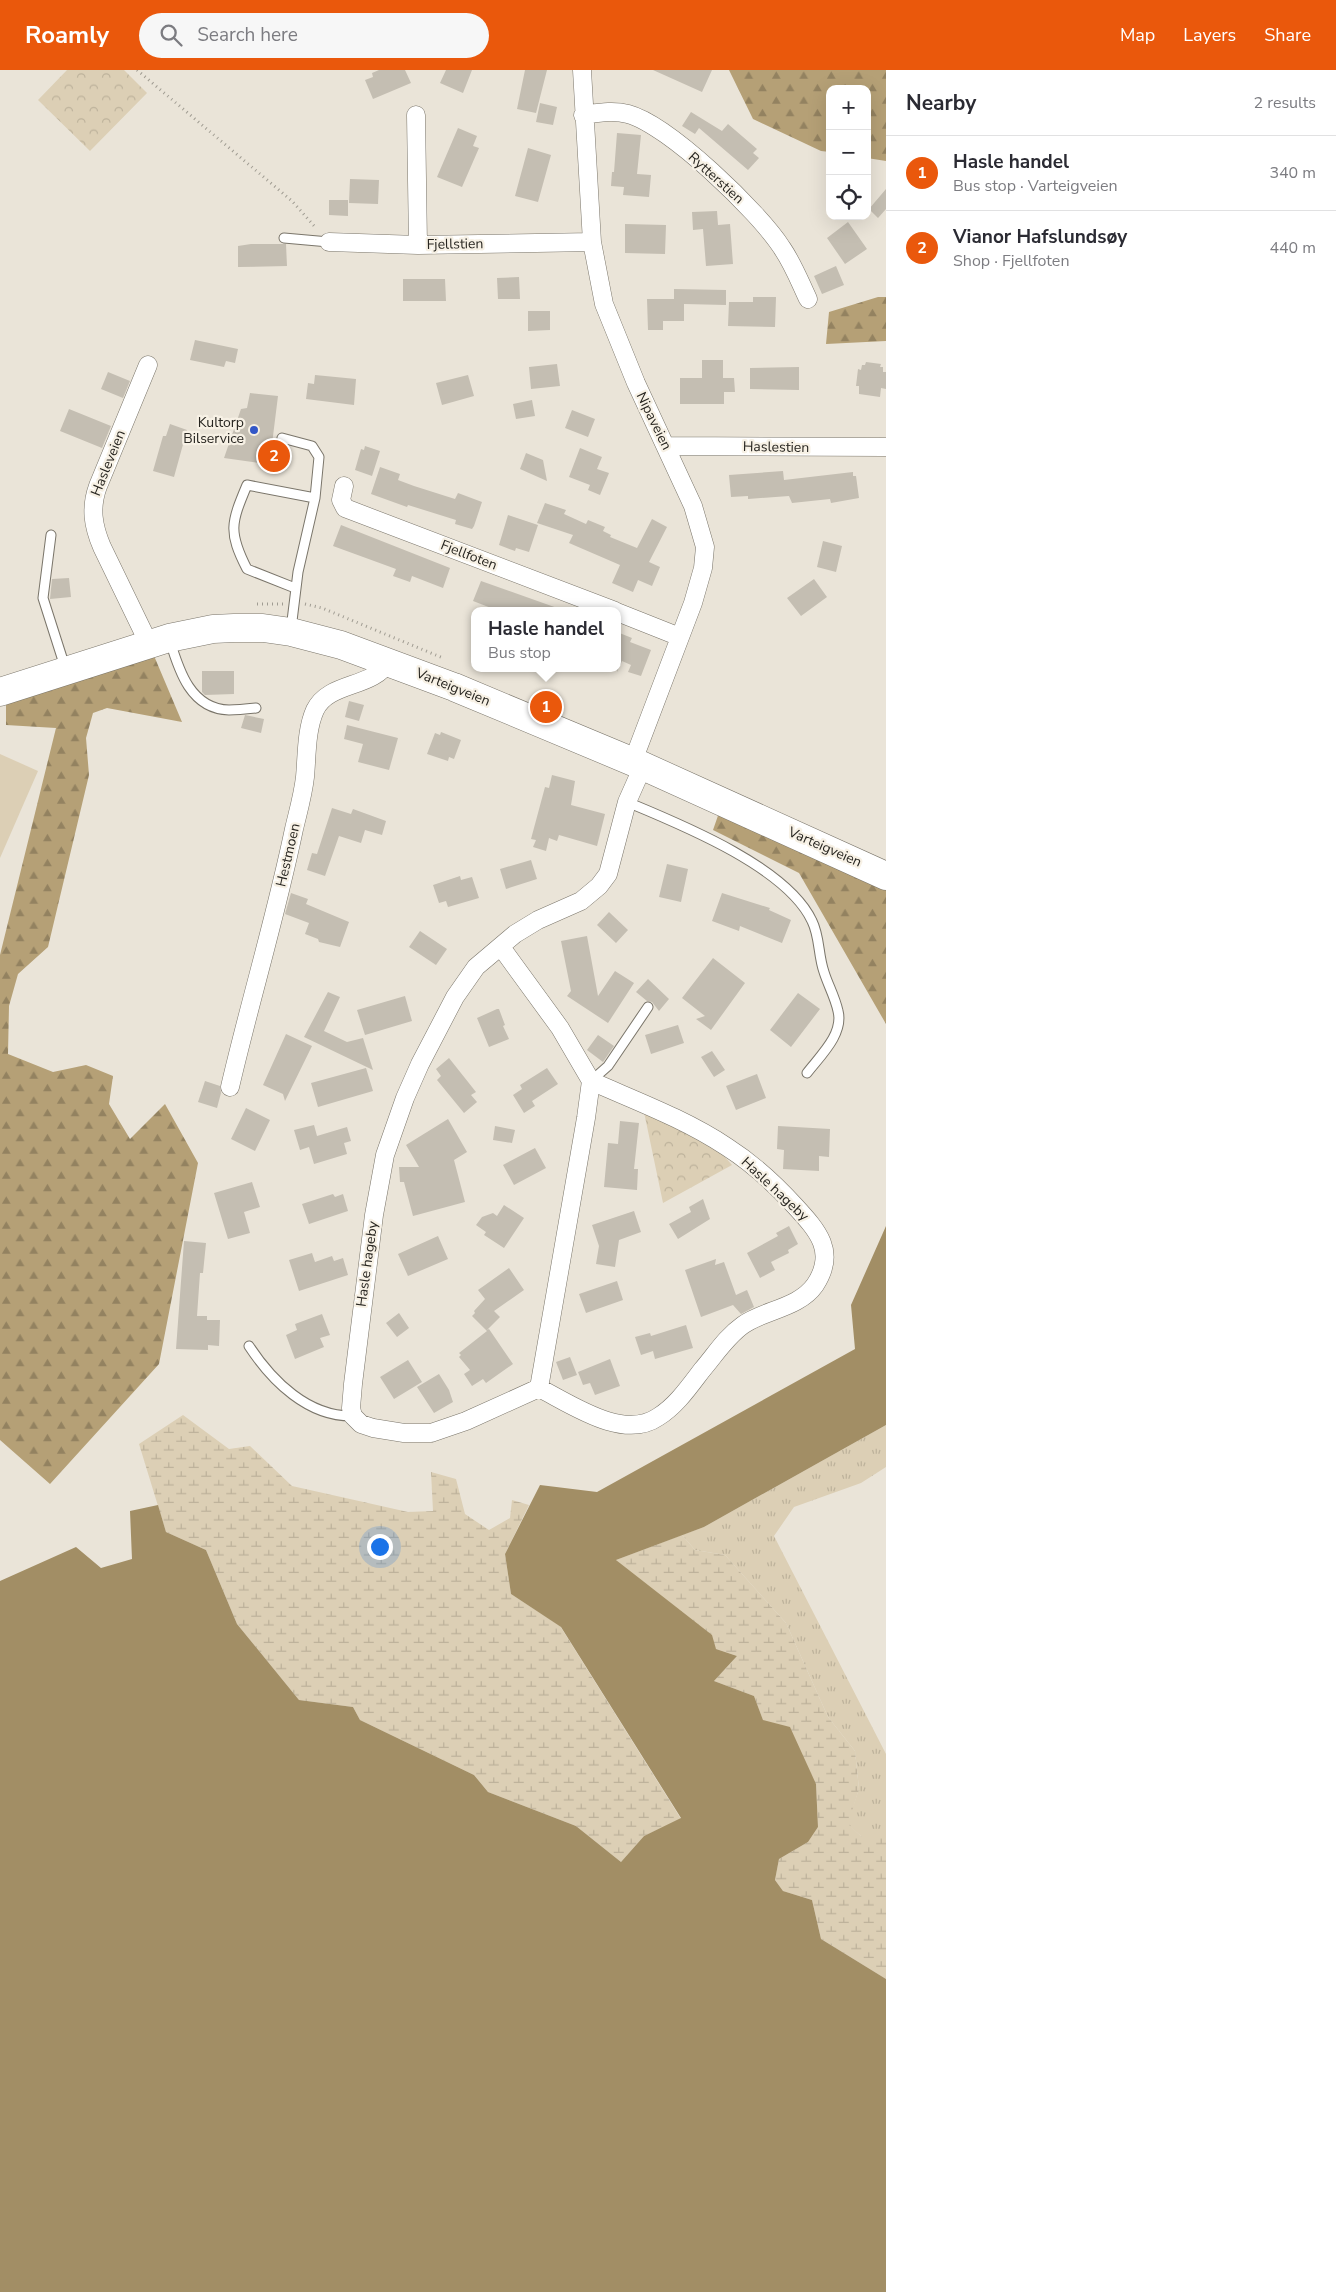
<!DOCTYPE html>
<html lang="en">
<head>
<meta charset="utf-8">
<style>
  body { margin:0; font-family:"Nunito Sans",sans-serif; background:#f7f7f7; color:#2b2b33 }
  .controls { position:absolute; right:15px; top:15px; display:grid; overflow:hidden; border-radius:10px; box-shadow:0 5px 20px #0002 }
  .controls button { width:45px; height:45px; display:grid; place-items:center; padding:0; border:0; border-bottom:1px solid #e1e1e2; background:#fff; color:#2b2b33; font:25px sans-serif }
  .you { position:absolute; left:379px; top:1476px; width:18px; height:18px; margin:-12px; border:4px solid #fff; border-radius:50%; background:#1a73e8; box-shadow:0 0 0 8px #1a73e833 }
  .badge { display:grid; place-items:center; width:32px; height:32px; border-radius:50%; background:#ea580c; color:#fff; font-size:16px; font-weight:700 }
  .pin { position:absolute; translate:-50% -50%; border:2px solid #fff; box-shadow:0 1px 5px #0006 }
  .popup { position:absolute; left:471px; top:537px; width:150px; height:65px; box-sizing:border-box; display:grid; place-content:center; border-radius:10px; background:#fff; filter:drop-shadow(0 1px 4px #0005); font-size:16px; white-space:nowrap; color:#7c7c81 }
  .popup b { font-size:19px; color:#2b2b33 }
  .popup::after { content:''; position:absolute; left:50%; top:100%; margin-left:-10px; border:10px solid transparent; border-top-color:#fff }
  .list { margin:0; padding:0; list-style:none }
  h2 { display:flex; justify-content:space-between; align-items:center; height:65px; margin:0; padding:0 20px; font-size:21px }
  h2 small { font-size:16px; font-weight:400; color:#7c7c81 }
  .list li { display:grid; grid-template-columns:32px 1fr auto; gap:15px; align-items:center; box-sizing:border-box; height:75px; padding:0 20px; border-top:1px solid #e1e1e2 }
  .list b { display:block; font-size:19px; white-space:nowrap }
  .list p { margin:0; font-size:16px; white-space:nowrap; color:#7c7c81 }
  .list em { font-size:16px; font-style:normal; color:#7c7c81 }
  .icon { flex:none; width:28px; height:28px; fill:none; stroke:currentColor; stroke-width:2; stroke-linecap:round; stroke-linejoin:round }
  .map { position:relative; flex:none; width:886px; height:2222px; overflow:hidden }
  header { display:flex; align-items:center; gap:30px; box-sizing:border-box; height:70px; padding:0 25px; background:#ea580c; color:#fff }
  header strong { font-size:24px }
  nav { display:flex; gap:28px; margin-inline-start:auto; font-size:18px }
  .search { width:350px; height:45px; background:#f7f7f7; display:flex; align-items:center; gap:12px; box-sizing:border-box; padding:0 18px; border-radius:28px; color:#7c7c81; font-size:19px }
  main { display:flex }
  aside { flex:1; background:#fff }
  .map>svg:first-child { display:block }
</style>
</head>
<body>
<header>
<strong>Roamly</strong>
<div class="search"><svg class="icon" aria-label="search" viewBox="0 0 24 24"><circle cx="10" cy="10" r="6"/><path d="M15 15l6 6"/></svg>Search here</div>
<nav><a>Map</a><a>Layers</a><a>Share</a></nav>
</header>
<main>
<div class="map">
<svg width="886" height="2222" viewBox="0 0 886 2222">
  <defs>
    <pattern id="grass-tufts" width="24" height="20" patternUnits="userSpaceOnUse" patternTransform="scale(1.25)"><rect width="24" height="20" fill="#dccfb5"/><path d="M3 7l-1-3M5 7V3M7 7l1-3M15 17l-1-3M17 17v-4M19 17l1-3" fill="none" stroke="#bdb29b"/></pattern>
    <pattern id="forest-firs" width="22" height="20" patternUnits="userSpaceOnUse" patternTransform="scale(1.25)"><rect width="22" height="20" fill="#b5a076"/><path d="M5 1l3.5 6h-7zM16 11l3.5 6h-7z" fill="#938260"/></pattern>
    <pattern id="wetland-marsh" width="20" height="14" patternUnits="userSpaceOnUse" patternTransform="scale(1.25)"><rect width="20" height="14" fill="#dccfb5"/><path d="M1 5h8M5 5V1M11 12h8M15 12V8" fill="none" stroke="#bdb29b"/></pattern>
    <pattern id="park-crowns" width="20" height="18" patternUnits="userSpaceOnUse" patternTransform="scale(1.25)"><rect width="20" height="18" fill="#dccfb5"/><path d="M2 6a3 3 0 1 1 6 0M12 15a3 3 0 1 1 6 0" fill="none" stroke="#bdb29b"/></pattern>
  </defs>
  <rect width="100%" height="100%" fill="#eae4d8"/>
  <path fill="url(#grass-tufts)" d="M886,1355V1397L861,1413L794,1437L774,1466L886,1684V1767H862L847,1754L859,1719L855,1681L828,1647L786,1553L725,1485L695,1480L682,1465L704,1457Z"/>
  <path fill="url(#forest-firs)" d="M729,0H886V91L867,88V19H830V82L821,81L753,49Z
    M878,227H886V271L826,274L829,242Z
    M149,574L182,652L107,638L93,643L86,668L89,705L48,877L18,904L9,936L8,984L53,1002L86,995L113,1006L109,1034L130,1069L165,1034L198,1093L159,1294L50,1414L0,1370V885L56,658L6,655V620Z
    M721,737L886,815V954L799,803L713,760Z"/>
  <path fill="url(#wetland-marsh)" d="M183,1345L229,1379L250,1376L292,1416L408,1442L433,1441L431,1402L456,1409L465,1444L489,1460L510,1448L512,1430L529,1435L505,1484L511,1524L560,1556L681,1749L644,1766L621,1792L576,1756L488,1722L474,1705L360,1650L353,1637L299,1630L237,1554L206,1480L166,1462L139,1374Z
    M682,1465L695,1480L725,1485L786,1553L828,1647L855,1681L859,1719L848,1754L862,1767H886V1909L821,1869L812,1830L783,1821L775,1810L779,1789L808,1772L818,1757L816,1714L763,1650L754,1626L714,1611L737,1586L716,1579L616,1490Z"/>
  <path fill="url(#park-crowns)" d="M67,0H124L147,23L90,81L38,30Z
    M644,1042C672,1056 713,1070 732,1095L663,1133Z"/>
  <path fill="#dccfb5" d="M0,684L38,701L0,788Z"/>
  <path fill="#a28e65" d="M886,1156V1355L704,1457L616,1490L712,1565L716,1579L737,1586L714,1611L754,1626L763,1650L790,1657L816,1714L818,1757L808,1772L779,1789L775,1810L783,1821L812,1830L821,1869L886,1909V2222H0V1511L76,1477L101,1498L132,1489L130,1441L158,1435L166,1462L206,1480L237,1554L299,1630L353,1637L360,1650L474,1705L488,1722L576,1756L621,1792L644,1766L681,1748L561,1557L511,1524L505,1484L540,1415L597,1422L855,1279L851,1235Z"/>
  <path fill="#c4beb2" d="M379,0H405L411,13L373,29L365,10L373,7L372,3Z
    M446,0H472L463,23L440,13Z
    M525,0H547L536,43L517,39Z
    M653,0H712L702,22Z
    M540,33L557,37L553,55L536,52Z
    M691,42L722,61L728,54L757,79L753,83L759,88L748,100L699,58L695,64L682,56Z
    M458,58L477,66L473,76L479,78L462,117L437,107Z
    M617,63L641,65L637,104L651,105L649,127L623,125L624,117L611,116L612,102H614Z
    M528,78L551,85L538,132L515,126Z
    M350,109L379,110L378,134L349,133Z
    M886,119V139L878,148L869,139Z
    M329,130H348V146L329,145Z
    M717,141L718,155L730,154L733,194L706,196L703,159L693,160L692,142Z
    M848,152L867,179L845,194L827,168Z
    M625,154L666,155L665,184L625,183Z
    M251,174H286L287,196L238,197V176Z
    M836,196L844,215L822,224L814,206Z
    M519,207L520,229H498L497,208Z
    M403,209H445L446,231H403Z
    M674,219L726,220V235L684,234V251H663V260H648L647,229H674Z
    M753,227H776L775,257L728,256L729,232H753Z
    M528,241H550V260L528,261Z
    M195,270L238,279L235,293L226,291L224,297L190,290Z
    M702,290H723V308H734L735,322H724V334H680V308H702Z
    M866,292L881,294L880,297H883V302H886V319L881,318L880,327L859,324V316H856L858,299L861,300L862,295H865Z
    M557,294L560,316L531,319L529,297Z
    M799,297V320L750,319V298Z
    M108,302L130,311L123,328L101,319Z
    M315,305L356,309L354,335L306,329L308,313L314,314Z
    M468,305L474,326L442,335L436,313Z
    M250,323L278,326L271,382L281,383L280,396L224,388L241,339L247,338Z
    M532,330L535,346L516,349L513,334Z
    M69,339L111,356L102,378L60,361Z
    M572,340L595,349L588,367L565,358Z
    M170,354L187,360L174,407L153,401L163,366H166Z
    M365,376L380,381L372,406L355,400L361,379L364,380Z
    M580,378L602,387L597,399L609,403L600,425L588,420L590,415L569,407Z
    M526,383L543,390L547,411L520,399Z
    M380,397L400,404L398,410L414,416L455,429L458,423L482,432L474,456L472,459L455,454L456,450L408,435L407,437L371,424Z
    M783,401L784,410L853,402V406H856L859,428L831,433L830,429L792,433L789,426L748,429V426L731,427L729,405Z
    M545,433L566,440L564,444L586,454L588,450L605,457L603,461L611,465L610,467L637,478L652,449L667,457L649,492L660,497L652,516L638,510L633,522L612,513L620,495L569,473L573,465L537,453Z
    M508,445L538,455L529,482L516,478L515,481L499,475Z
    M341,455L450,498L443,518L412,506L410,512L393,506L396,499L333,476Z
    M823,471L842,476L836,502L817,497Z
    M69,508L71,527L50,529L52,509Z
    M814,509L827,527L801,546L787,528Z
    M481,511L560,539V541H499L473,531Z
    M617,562L632,568L630,572L651,580L641,606L628,602L631,595L622,591L617,602Z
    M202,601H234V624L205,625L202,622Z
    M349,631L364,635L359,651L345,647Z
    M245,645L264,649L261,663L241,658Z
    M347,655L398,668L389,700L358,692L363,674L344,669Z
    M441,662L461,670L454,689L449,687L448,691L427,684L435,663L440,665Z
    M552,705L575,711L571,735L605,744L597,776L559,765L557,771L549,768L546,781L533,777L536,770L531,769L545,717L549,718Z
    M332,738L351,744L353,739L386,751L382,765L365,760L361,773L339,766L325,806L307,800L312,783L317,784Z
    M531,790L537,809L506,819L500,799Z
    M667,794L688,799L681,832L659,827Z
    M460,806L461,810L472,807L479,828L448,837L446,831L439,833L433,815Z
    M291,823L308,829L306,834L349,852L340,877L319,872L318,869L305,864L309,853L285,844Z
    M722,823L770,838L769,840L791,850L782,873L740,856L739,861L712,851Z
    M609,842L628,860L616,873L597,855Z
    M420,861L447,879L436,895L409,877Z
    M587,866L598,926L615,901L634,913L608,953L567,926L571,921L561,871Z
    M713,888L745,913L711,960L696,949L705,946L682,928Z
    M648,909L669,929L659,941L652,932L647,931L636,922Z
    M328,922L340,927L324,961L347,972L363,968L373,1000L304,967Z
    M798,923L820,939L791,977L770,960Z
    M405,926L412,951L365,965L357,940Z
    M497,939H499L505,955L503,956L509,969L489,977L477,948Z
    M678,955L684,973L651,984L645,965Z
    M286,964L312,976L285,1031L283,1024L263,1015Z
    M598,965L614,976L603,992L587,980Z
    M712,981L725,1000L714,1007L701,987Z
    M449,988L476,1022L471,1025L477,1032L464,1043L437,1010L441,1006L436,999Z
    M366,998L373,1021L318,1037L311,1013Z
    M547,998L558,1014L532,1031L535,1036L524,1043L513,1025L522,1019L520,1015Z
    M757,1004L766,1028L736,1040L726,1016Z
    M205,1011L220,1016L221,1023L217,1038L198,1032Z
    M246,1038L270,1050L255,1081L231,1069Z
    M448,1049L467,1082L454,1090L465,1132L413,1146L404,1112H400L399,1097H419L406,1075Z
    M620,1051L639,1053L634,1099H638L637,1120L604,1117L608,1073L618,1074Z
    M314,1055L317,1066L347,1057L351,1071L344,1073L347,1084L314,1094L309,1077L300,1080L294,1060Z
    M495,1056L515,1060L512,1073L493,1070Z
    M778,1056L830,1059L829,1087L819,1086V1101L783,1099L784,1080L777,1079Z
    M535,1078L546,1098L514,1115L503,1095Z
    M252,1112L260,1137L244,1142L250,1163L228,1169L214,1123Z
    M333,1124L335,1127L343,1124L348,1141L309,1154L302,1134Z
    M703,1129L710,1149L678,1169L669,1154L691,1142L689,1137Z
    M504,1135L524,1148L504,1178L484,1165L486,1162L476,1155L482,1147L493,1143L497,1146Z
    M634,1141L641,1162L619,1170L615,1197L596,1194L599,1176L592,1155Z
    M789,1156L798,1174L788,1180L789,1183L771,1192L775,1200L760,1208L747,1183L778,1166L776,1163Z
    M438,1166L448,1189L408,1206L398,1184Z
    M184,1171L206,1173L203,1203H200L197,1246H207V1250H220L219,1276L208,1275V1280L176,1279Z
    M312,1183L315,1192L332,1186L334,1191L343,1188L348,1205L299,1221L289,1190Z
    M716,1189L715,1195L724,1192L736,1225L747,1220L754,1237L741,1244L733,1235L701,1247L685,1200Z
    M509,1198L524,1220L494,1241L500,1247L487,1260L489,1259L513,1294L486,1313L483,1309L472,1316L464,1304L470,1300L459,1287L461,1285L459,1283L487,1261L472,1246L475,1243L474,1241L485,1229L478,1220Z
    M617,1211L623,1230L586,1243L579,1224Z
    M399,1243L409,1258L397,1267L386,1253Z
    M322,1244L330,1265L320,1268L324,1277L295,1289L286,1265L297,1260L295,1254Z
    M686,1255L693,1278L655,1289L653,1281L641,1285L635,1267L650,1263L651,1266Z
    M570,1287L577,1305L563,1310L556,1292Z
    M610,1289L620,1316L595,1325L590,1313L583,1315L578,1302Z
    M408,1290L422,1312L394,1329L380,1307Z
    M439,1304L449,1320L453,1332L434,1343L417,1317Z"/>
  <g fill="none" stroke-linecap="round" stroke-linejoin="round">
    <g stroke="#7a756a" stroke-width="11">
      <path id="service" d="M284,168L329,172
        M282,368L312,376L319,387L315,428L298,502L291,559
        M51,465L43,528L65,597
        M295,518L247,499C228,462 231,453 247,415L315,428
        M170,571C179,601 191,639 229,640C238,640 247,639 256,638
        M627,732C680,754 787,797 812,851C820,867 818,885 824,902C828,915 835,927 838,941C844,964 820,986 807,1003
        M591,1011L608,996L648,937
        M249,1276C272,1311 308,1347 353,1346"/>
    </g>
    <g stroke="#7a756a" stroke-width="19">
      <path id="minor" d="M582,0L592,172L604,234L636,313L693,436L705,477L703,498L693,533L633,691
        M416,45L418,175L592,172
        M583,45C598,43 613,40 628,44C669,55 759,142 782,178C793,194 800,212 808,229
        M329,172L418,175
        M148,295L98,416C90,438 93,456 102,477L149,574
        M666,376L886,377
        M344,416L341,430L345,438L615,541
        M617,542L680,567
        M501,877L560,958L591,1011L586,1048L539,1318L466,1351L431,1363H404L373,1358L361,1354L353,1346L351,1338L353,1314L374,1145L385,1085L405,1028L420,994L455,927L476,897L515,864L538,850L581,831L599,816L608,804L627,732L643,696
        M230,1017C250,931 276,846 294,759C298,742 303,725 305,707C307,686 306,660 315,640C329,611 373,619 389,591
        M539,1318C571,1334 623,1371 658,1347C676,1336 689,1317 702,1300C715,1285 726,1267 743,1255C764,1240 799,1238 815,1215C837,1182 818,1161 795,1136C775,1114 752,1093 727,1077C685,1049 636,1031 591,1011"/>
    </g>
    <g stroke="#7a756a" stroke-width="29">
      <path id="primary" d="M0,622L169,568L213,559L234,558H263L291,562L341,575L454,617L643,696L886,806"/>
    </g>
    <path stroke="#a09c92" stroke-width="3" stroke-dasharray="1 4" stroke-linecap="butt" d="M137,0L292,131L316,158
      M257,534H284
      M305,534L322,538L443,588"/>
    <use href="#service" stroke="#fff" stroke-width="9"/>
    <use href="#minor" stroke="#fff" stroke-width="18"/>
    <use href="#primary" stroke="#fff" stroke-width="28"/>
  </g>
  <circle fill="#3357c7" stroke="#f7f1e5" stroke-width="2" cx="254" cy="360" r="5"/>
  <g text-anchor="middle" dominant-baseline="central" stroke-width="4.5" stroke-linejoin="round" paint-order="stroke">
    <g font-size="14" fill="#272520" stroke="#f7f1e5">
      <text transform="translate(716 108) rotate(42)">Rytterstien</text>
      <text transform="translate(455 174) rotate(-1)">Fjellstien</text>
      <text transform="translate(654 351) rotate(64)">Nipaveien</text>
      <text transform="translate(776 377) rotate(1)">Haslestien</text>
      <text transform="translate(108 393) rotate(-68)">Hasleveien</text>
      <text transform="translate(469 485) rotate(21)">Fjellfoten</text>
      <text transform="translate(453 617) rotate(22)">Varteigveien</text>
      <text transform="translate(825 777) rotate(24)">Varteigveien</text>
      <text transform="translate(288 785) rotate(-77)">Hestmoen</text>
      <text transform="translate(775 1119) rotate(43)">Hasle hageby</text>
      <text transform="translate(367 1194) rotate(-82)">Hasle hageby</text>
    </g>
    <g font-size="14" fill="#272520" stroke="#f7f1e5" text-anchor="end">
      <text x="244" y="352">Kultorp<tspan x="244" dy="16">Bilservice</tspan></text>
    </g>
  </g>
</svg>
<div class="controls">
<button>+</button>
<button>−</button>
<button><svg class="icon" aria-label="locate" viewBox="0 0 24 24"><circle cx="12" cy="12" r="6"/><path d="M12 2v4M12 18v4M2 12h4M18 12h4"/></svg></button>
</div>
<div class="you"></div>
<div class="pin badge" style="left:546px;top:637px">1</div>
<div class="popup"><b>Hasle handel</b>Bus stop</div>
<div class="pin badge" style="left:274px;top:386px">2</div>
</div>
<aside>
<h2>Nearby<small>2 results</small></h2>
<ul class="list">
<li><span class="badge">1</span><div><b>Hasle handel</b><p>Bus stop · Varteigveien</p></div><em>340 m</em></li>
<li><span class="badge">2</span><div><b>Vianor Hafslundsøy</b><p>Shop · Fjellfoten</p></div><em>440 m</em></li>
</ul>
</aside>
</main>
</body>
</html>
